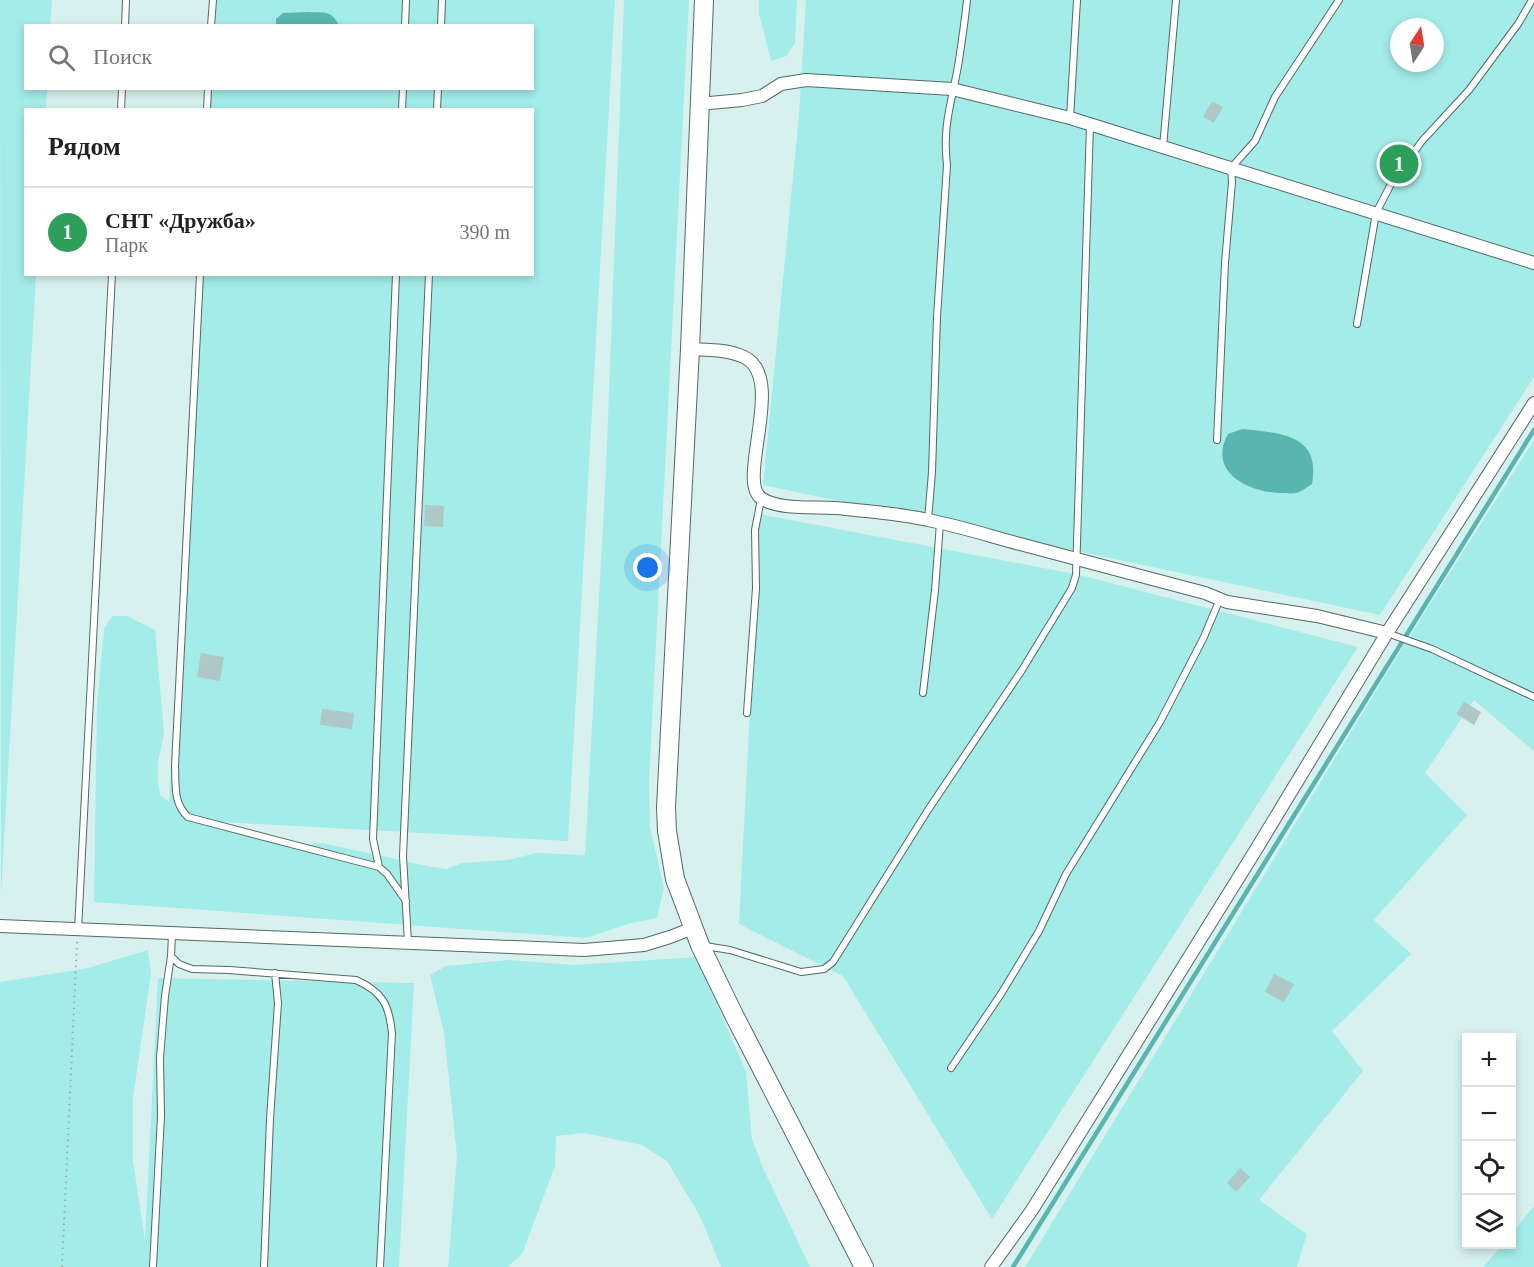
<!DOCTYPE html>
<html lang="ru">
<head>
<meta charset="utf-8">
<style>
  body { margin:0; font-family:Georgia,serif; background:#f2f2f2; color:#222 }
  .controls { position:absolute; right:18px; bottom:18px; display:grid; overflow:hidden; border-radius:0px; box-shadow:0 3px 9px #0003 }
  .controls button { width:54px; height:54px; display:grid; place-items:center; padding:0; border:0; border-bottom:2px solid #e0e0e0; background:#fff; color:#222; font:30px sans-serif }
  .compass { position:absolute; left:1390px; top:18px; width:54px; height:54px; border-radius:50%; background:#fff; box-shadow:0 3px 9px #0003; rotate:12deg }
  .you { position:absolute; left:648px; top:568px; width:21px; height:21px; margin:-15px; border:4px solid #fff; border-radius:50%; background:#1a73e8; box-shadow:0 0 0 9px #1a73e833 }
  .badge { display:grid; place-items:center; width:39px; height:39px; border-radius:50%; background:#c73759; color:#fff; font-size:20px; font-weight:700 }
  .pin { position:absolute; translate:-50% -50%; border:3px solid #fff; box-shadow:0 2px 6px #0006 }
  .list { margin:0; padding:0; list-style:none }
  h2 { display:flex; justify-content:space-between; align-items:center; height:78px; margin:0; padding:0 24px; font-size:26px }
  h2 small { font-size:20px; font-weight:400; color:#767676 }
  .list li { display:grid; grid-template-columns:39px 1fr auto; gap:18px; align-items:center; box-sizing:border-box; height:90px; padding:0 24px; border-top:2px solid #e0e0e0 }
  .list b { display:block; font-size:22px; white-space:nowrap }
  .list p { margin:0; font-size:20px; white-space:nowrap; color:#767676 }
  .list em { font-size:20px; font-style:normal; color:#767676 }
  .icon { flex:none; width:33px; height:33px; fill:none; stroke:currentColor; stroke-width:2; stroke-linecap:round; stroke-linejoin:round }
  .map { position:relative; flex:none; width:1534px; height:1267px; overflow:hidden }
  .search { position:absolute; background:#fff; box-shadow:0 3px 9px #0003; left:24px; top:24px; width:510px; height:66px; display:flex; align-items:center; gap:15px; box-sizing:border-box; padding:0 21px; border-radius:0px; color:#767676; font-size:22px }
  .panel { position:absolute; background:#fff; box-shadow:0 3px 9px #0003; left:24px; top:108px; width:510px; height:168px; border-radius:0px }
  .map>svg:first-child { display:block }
</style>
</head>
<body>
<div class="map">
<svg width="1534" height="1267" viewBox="0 0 1534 1267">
  <rect width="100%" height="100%" fill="#d7f1ef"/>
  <path fill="#a3ece8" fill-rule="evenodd" d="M0,0H52L50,25L26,26V88L47,89L46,109L26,110V274L36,275L1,895Z
    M214,0H615L568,841L202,821L276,843L291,846L322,843L432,867L447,869L462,863L507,860L537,853L585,855L606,469L624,0H689L649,781L650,827L664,888L657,918L628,924L586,938L94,902L97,705L104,629L112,616H127L155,630L164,733L158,763V780L160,795L169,802L198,275L532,274V110L207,109L209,89L532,88V26L212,25Z
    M759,0H797L795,43L786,56L771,61L759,14Z
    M806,0H1534V377L1380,615L763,485L799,115ZM1399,27H1435V63H1399Z
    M1534,440V751L1474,700L1425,773L1467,815L1374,920L1411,954L1332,1031L1363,1071L1259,1200L1307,1234L1297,1267H1025L1404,645Z
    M760,514L1080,575L1358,647L992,1219L843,976L739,924Z
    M148,950L151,974L133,1098V1161L145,1240L158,978L414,983L399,1267H0V982L88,968Z
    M697,957L746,1072L752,1139L763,1168L810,1267H721L700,1216L667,1161L642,1145L585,1133L556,1136L555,1166L522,1254L508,1267H448L457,1156L444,1033L430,975L446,966L509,960L573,965Z
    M1534,1206V1267H1483L1502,1245L1512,1244V1233Z"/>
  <path fill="#59b5b0" d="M309,12C325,13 331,10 339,25H276V19L283,13Z
    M1242,429C1281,433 1321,434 1312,484C1307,487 1301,492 1296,493C1291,494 1285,493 1281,493C1248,492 1207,472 1228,434Z"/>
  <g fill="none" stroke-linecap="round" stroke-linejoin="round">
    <path stroke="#59b5b0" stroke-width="4.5" d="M1013,1267L1534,430"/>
  </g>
  <path fill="#aec8c6" d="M1212,101L1223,107L1214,123L1203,117Z
    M425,505L444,506L443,527L424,526Z
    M201,653L224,657L220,681L197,677Z
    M1464,702L1481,712L1474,725L1456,714Z
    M322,709L354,713L352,729L320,725Z
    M1274,974L1294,984L1284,1002L1265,992Z
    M1240,1168L1250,1177L1236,1192L1227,1183Z"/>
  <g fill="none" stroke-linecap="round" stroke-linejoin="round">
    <g stroke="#526968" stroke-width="8">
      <path id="lane" d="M125,26L126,0
        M211,26L213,0
        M405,26L406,0
        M441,26L442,0
        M121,110L122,88
        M207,110L208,88
        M402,110L403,88
        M437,110L438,88
        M1070,118L1077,0
        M1163,147L1176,0
        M200,274L175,766C176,785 173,803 188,817L379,867L387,874L406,901
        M1357,324L1376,213L1391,184L1422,141L1469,90L1518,24L1532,0
        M1217,440L1225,263L1232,182L1231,168L1255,141L1275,97L1339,0
        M928,520L932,472L937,317L947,165C942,123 953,99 959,60C962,40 965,20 967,0
        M1387,633L1432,649L1534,697
        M923,693L935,590L940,523
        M747,713L756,588L755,530L761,499
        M379,867L373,839L396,274
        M78,930L112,274
        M408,942L403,856L429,274
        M705,946L730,950L801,972L824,969L833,962L928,810L1022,670L1072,588L1076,575L1090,125
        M171,956L179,964L192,969L229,970L356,980C383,992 389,1005 392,1033L380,1267
        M951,1068L1001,994L1039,931L1066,874L1160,722L1203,639L1220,599
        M153,1267L161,1116L160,1058L165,996L171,956L172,934
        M264,1267L270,1119L278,1003L275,973"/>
    </g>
    <g stroke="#526968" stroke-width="14">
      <path id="street" d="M699,104L742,100L762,96L781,84L806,80L952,89L1070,118L1534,263
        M690,349C707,350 727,349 744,357C787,377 736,480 761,498C781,512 823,505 846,509C873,512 901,514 928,520C959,526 990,536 1020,544C1082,561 1144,577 1205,593L1227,602L1317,616L1387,633
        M0,926L584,950L644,945L670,937L693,928
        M991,1267L1032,1210L1257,848L1387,633L1534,403"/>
    </g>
    <g stroke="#526968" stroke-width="20">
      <path id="secondary" d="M704,0L690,349L666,807L667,831L675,879L700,945L734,1015L864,1267"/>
    </g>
    <path stroke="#97acab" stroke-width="2" stroke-dasharray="1.5 4.5" stroke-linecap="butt" d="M62,1267L77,942"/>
    <use href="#lane" stroke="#fff" stroke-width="6"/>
    <use href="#street" stroke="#fff" stroke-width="12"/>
    <use href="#secondary" stroke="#fff" stroke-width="18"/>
  </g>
</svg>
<div class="controls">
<button>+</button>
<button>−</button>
<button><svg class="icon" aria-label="locate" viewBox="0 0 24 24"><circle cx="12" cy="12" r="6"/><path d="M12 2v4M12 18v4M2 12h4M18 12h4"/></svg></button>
<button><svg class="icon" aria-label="layers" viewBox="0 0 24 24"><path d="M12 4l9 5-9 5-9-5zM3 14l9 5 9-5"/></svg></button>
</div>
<svg class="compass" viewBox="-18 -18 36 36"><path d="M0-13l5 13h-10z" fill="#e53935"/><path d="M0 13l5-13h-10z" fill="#767676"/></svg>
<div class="you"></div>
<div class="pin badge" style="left:1399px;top:164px;background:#2e9e5b">1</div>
<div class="search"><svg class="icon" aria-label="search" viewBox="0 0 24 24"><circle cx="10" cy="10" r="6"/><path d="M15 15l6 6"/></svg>Поиск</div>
<section class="panel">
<h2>Рядом<small></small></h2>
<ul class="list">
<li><span class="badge" style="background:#2e9e5b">1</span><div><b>СНТ «Дружба»</b><p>Парк</p></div><em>390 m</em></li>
</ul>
</section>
</div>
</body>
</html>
